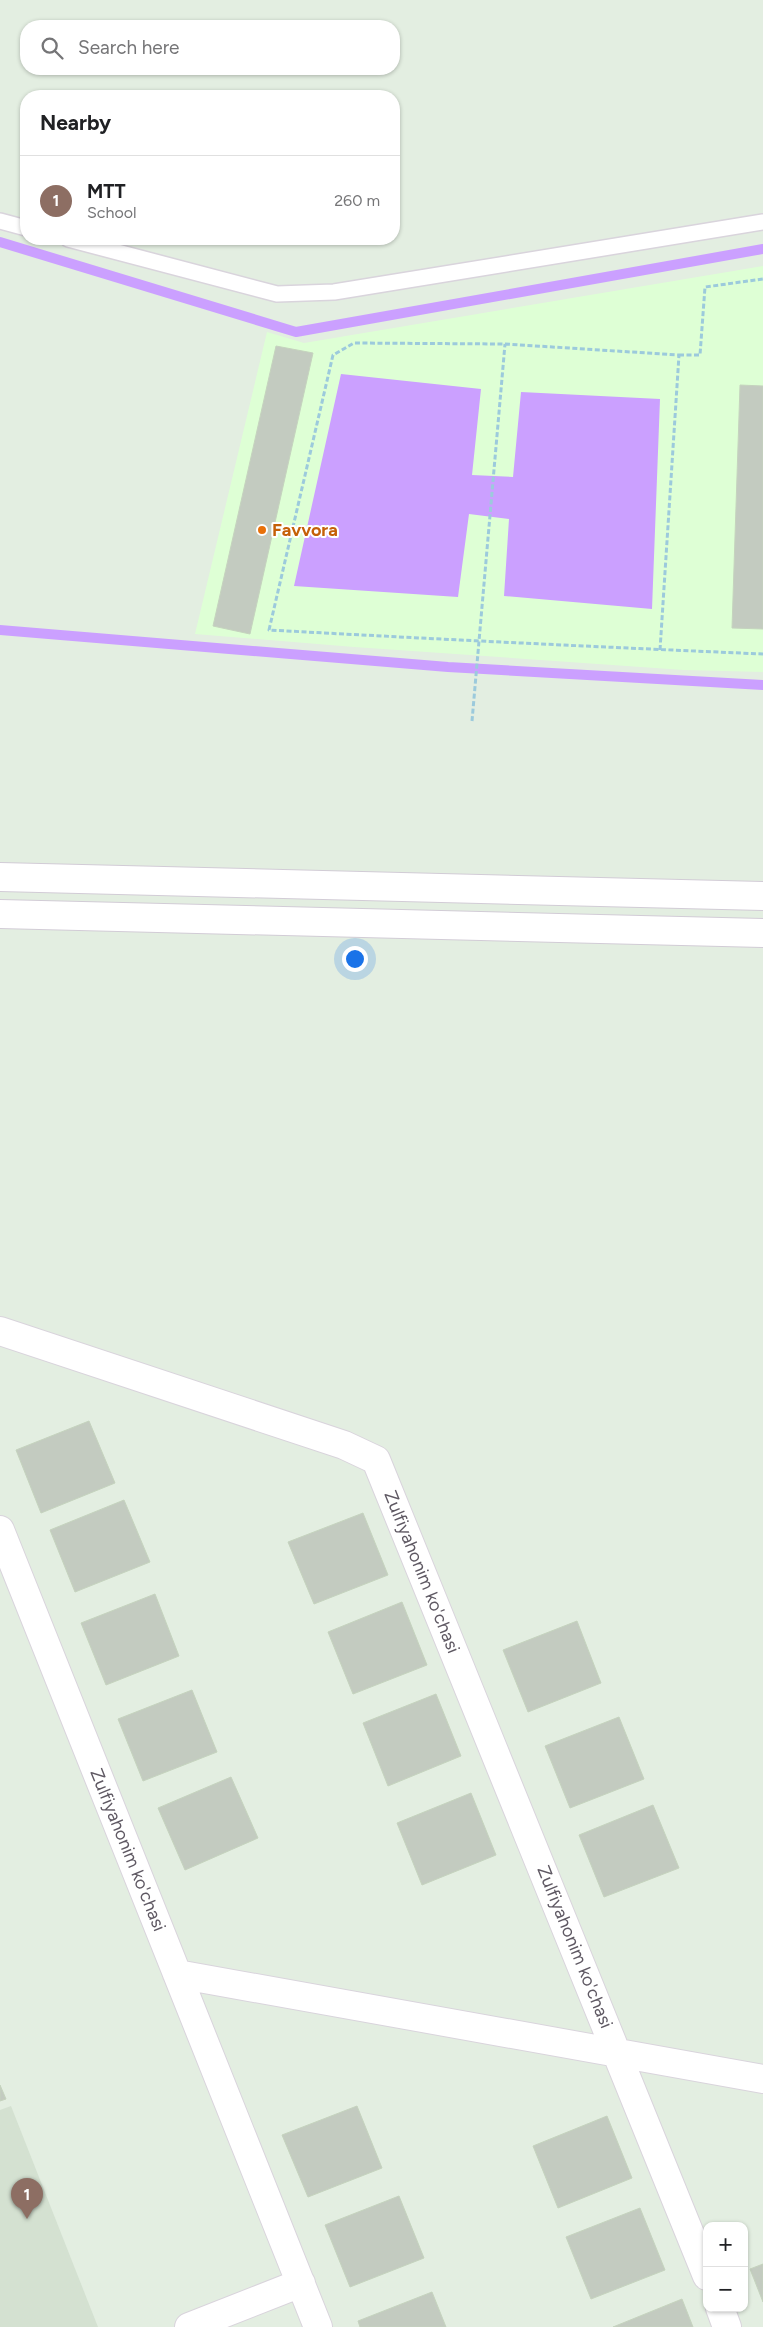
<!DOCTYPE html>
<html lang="en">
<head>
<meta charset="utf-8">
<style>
  body { margin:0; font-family:Figtree,sans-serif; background:#f6f6f6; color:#202124 }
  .controls { position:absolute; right:15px; bottom:15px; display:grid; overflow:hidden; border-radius:10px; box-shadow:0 1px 4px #0004 }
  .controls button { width:45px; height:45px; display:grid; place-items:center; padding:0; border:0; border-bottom:1px solid #e0e0e0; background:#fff; color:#202124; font:25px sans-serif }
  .you { position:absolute; left:354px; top:958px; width:18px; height:18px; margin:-12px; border:4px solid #fff; border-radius:50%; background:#1a73e8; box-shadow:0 0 0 8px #1a73e833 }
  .badge { display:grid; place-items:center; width:32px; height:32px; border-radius:50%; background:#0f766e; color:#fff; font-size:16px; font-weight:700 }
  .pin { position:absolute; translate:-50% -41px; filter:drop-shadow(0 1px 2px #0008) }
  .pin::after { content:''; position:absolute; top:26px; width:18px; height:15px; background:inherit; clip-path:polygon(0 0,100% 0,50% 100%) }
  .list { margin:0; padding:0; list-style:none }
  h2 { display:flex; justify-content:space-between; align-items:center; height:65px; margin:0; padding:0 20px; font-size:21px }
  h2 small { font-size:16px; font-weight:400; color:#757577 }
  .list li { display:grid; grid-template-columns:32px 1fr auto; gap:15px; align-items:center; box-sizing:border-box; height:90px; padding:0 20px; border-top:1px solid #e0e0e0 }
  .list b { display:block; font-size:19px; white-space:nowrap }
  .list p { margin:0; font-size:16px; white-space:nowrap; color:#757577 }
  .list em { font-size:16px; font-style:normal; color:#757577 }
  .icon { flex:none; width:28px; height:28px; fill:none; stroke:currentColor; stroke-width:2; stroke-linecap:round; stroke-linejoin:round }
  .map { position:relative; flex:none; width:763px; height:2327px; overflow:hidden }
  .search { position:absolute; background:#fff; box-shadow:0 1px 4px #0004; left:20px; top:20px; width:380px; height:55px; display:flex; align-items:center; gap:12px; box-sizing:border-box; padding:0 18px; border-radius:20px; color:#757577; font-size:19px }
  .panel { position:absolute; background:#fff; box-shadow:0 1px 4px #0004; left:20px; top:90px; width:380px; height:155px; border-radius:20px }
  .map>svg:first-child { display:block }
</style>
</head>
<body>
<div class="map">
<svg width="763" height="2327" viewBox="0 0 763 2327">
  <rect width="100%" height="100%" fill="#e3eee1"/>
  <path fill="#deffd5" d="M763,266V672L684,670L354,647L195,634L267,332L304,343Z"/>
  <path fill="#d4e1d1" d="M11,2106L98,2327H0V2110Z"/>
  <path fill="#cba0ff" d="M341,374L481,389L472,475L513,477L521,392L660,399L652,609L504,596L509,519L469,514L458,597L294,586Z"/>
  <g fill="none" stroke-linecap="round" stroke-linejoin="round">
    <path stroke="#cba0ff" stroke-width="10" d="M0,242L296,332L763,249
      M0,630L448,667L763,685"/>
  </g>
  <path fill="#c3cbc0" stroke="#c5d3be" d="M276,346L313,353L250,634L213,626Z
    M740,385L763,386V629L732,628Z
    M89,1421L115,1483L41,1513L16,1450Z
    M124,1500L150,1562L75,1592L50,1530Z
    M363,1513L388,1575L314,1604L288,1542Z
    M155,1594L179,1656L106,1685L81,1623Z
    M402,1602L427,1665L353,1694L328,1632Z
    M577,1621L601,1683L528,1712L503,1650Z
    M192,1690L217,1752L143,1781L118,1719Z
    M436,1694L461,1756L388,1786L363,1723Z
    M619,1717L644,1779L570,1808L545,1746Z
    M231,1777L258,1838L185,1870L158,1808Z
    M471,1793L496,1855L422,1885L397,1823Z
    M653,1805L679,1868L604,1897L579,1835Z
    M0,2085L6,2099L0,2101Z
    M357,2106L382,2168L308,2197L282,2135Z
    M607,2116L632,2178L558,2208L533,2146Z
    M399,2196L424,2258L350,2287L325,2225Z
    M640,2208L665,2270L591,2299L566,2237Z
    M763,2264V2302L750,2269Z
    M432,2292L446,2327H360L358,2321Z
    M682,2299L693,2327H613Z"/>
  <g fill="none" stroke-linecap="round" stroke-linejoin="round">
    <g stroke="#d9d4dc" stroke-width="18">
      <path id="lane" d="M0,221L26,228
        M68,239L277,294L334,292L763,222"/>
    </g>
    <g stroke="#d9d4dc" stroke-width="30">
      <path id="street" d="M0,1331L344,1445L376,1460L707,2276
        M0,1530L318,2327
        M177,1974L763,2079
        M720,2308L727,2327
        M189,2327L301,2283"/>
    </g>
    <g stroke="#d2ccd6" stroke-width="30">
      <path id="secondary" d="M0,877L763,896
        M0,914L763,933"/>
    </g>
    <path stroke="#9ccadc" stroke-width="3" stroke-dasharray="5 2.5" stroke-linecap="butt" d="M679,355H700L705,287L763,279
      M660,650L679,355L505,344L354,343L333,355L269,630C434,639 598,647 763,654
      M472,721L505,344"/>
    <use href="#lane" stroke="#fff" stroke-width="15"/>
    <use href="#street" stroke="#fff" stroke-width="28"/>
    <use href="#secondary" stroke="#fff" stroke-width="28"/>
  </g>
  <circle fill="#e8710a" stroke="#fff" stroke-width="2" cx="262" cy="530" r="5"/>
  <g text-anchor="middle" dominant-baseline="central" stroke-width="4" stroke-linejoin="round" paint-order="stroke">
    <g font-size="18" font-weight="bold" fill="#c56008" stroke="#fff" text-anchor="start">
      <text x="272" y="530">Favvora</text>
    </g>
    <g font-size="18" fill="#5f5963" stroke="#fff">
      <text transform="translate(422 1572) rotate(68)">Zulfiyahonim ko'chasi</text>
      <text transform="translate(128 1850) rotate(68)">Zulfiyahonim ko'chasi</text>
      <text transform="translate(575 1947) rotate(68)">Zulfiyahonim ko'chasi</text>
    </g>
  </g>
</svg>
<div class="controls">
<button>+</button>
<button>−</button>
</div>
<div class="you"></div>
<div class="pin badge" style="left:27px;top:2219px;background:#8d6e63">1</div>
<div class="search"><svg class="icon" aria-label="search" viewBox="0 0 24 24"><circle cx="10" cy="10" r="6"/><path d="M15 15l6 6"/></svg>Search here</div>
<section class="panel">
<h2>Nearby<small></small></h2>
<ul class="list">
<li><span class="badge" style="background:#8d6e63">1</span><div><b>MTT</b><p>School</p></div><em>260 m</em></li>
</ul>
</section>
</div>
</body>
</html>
